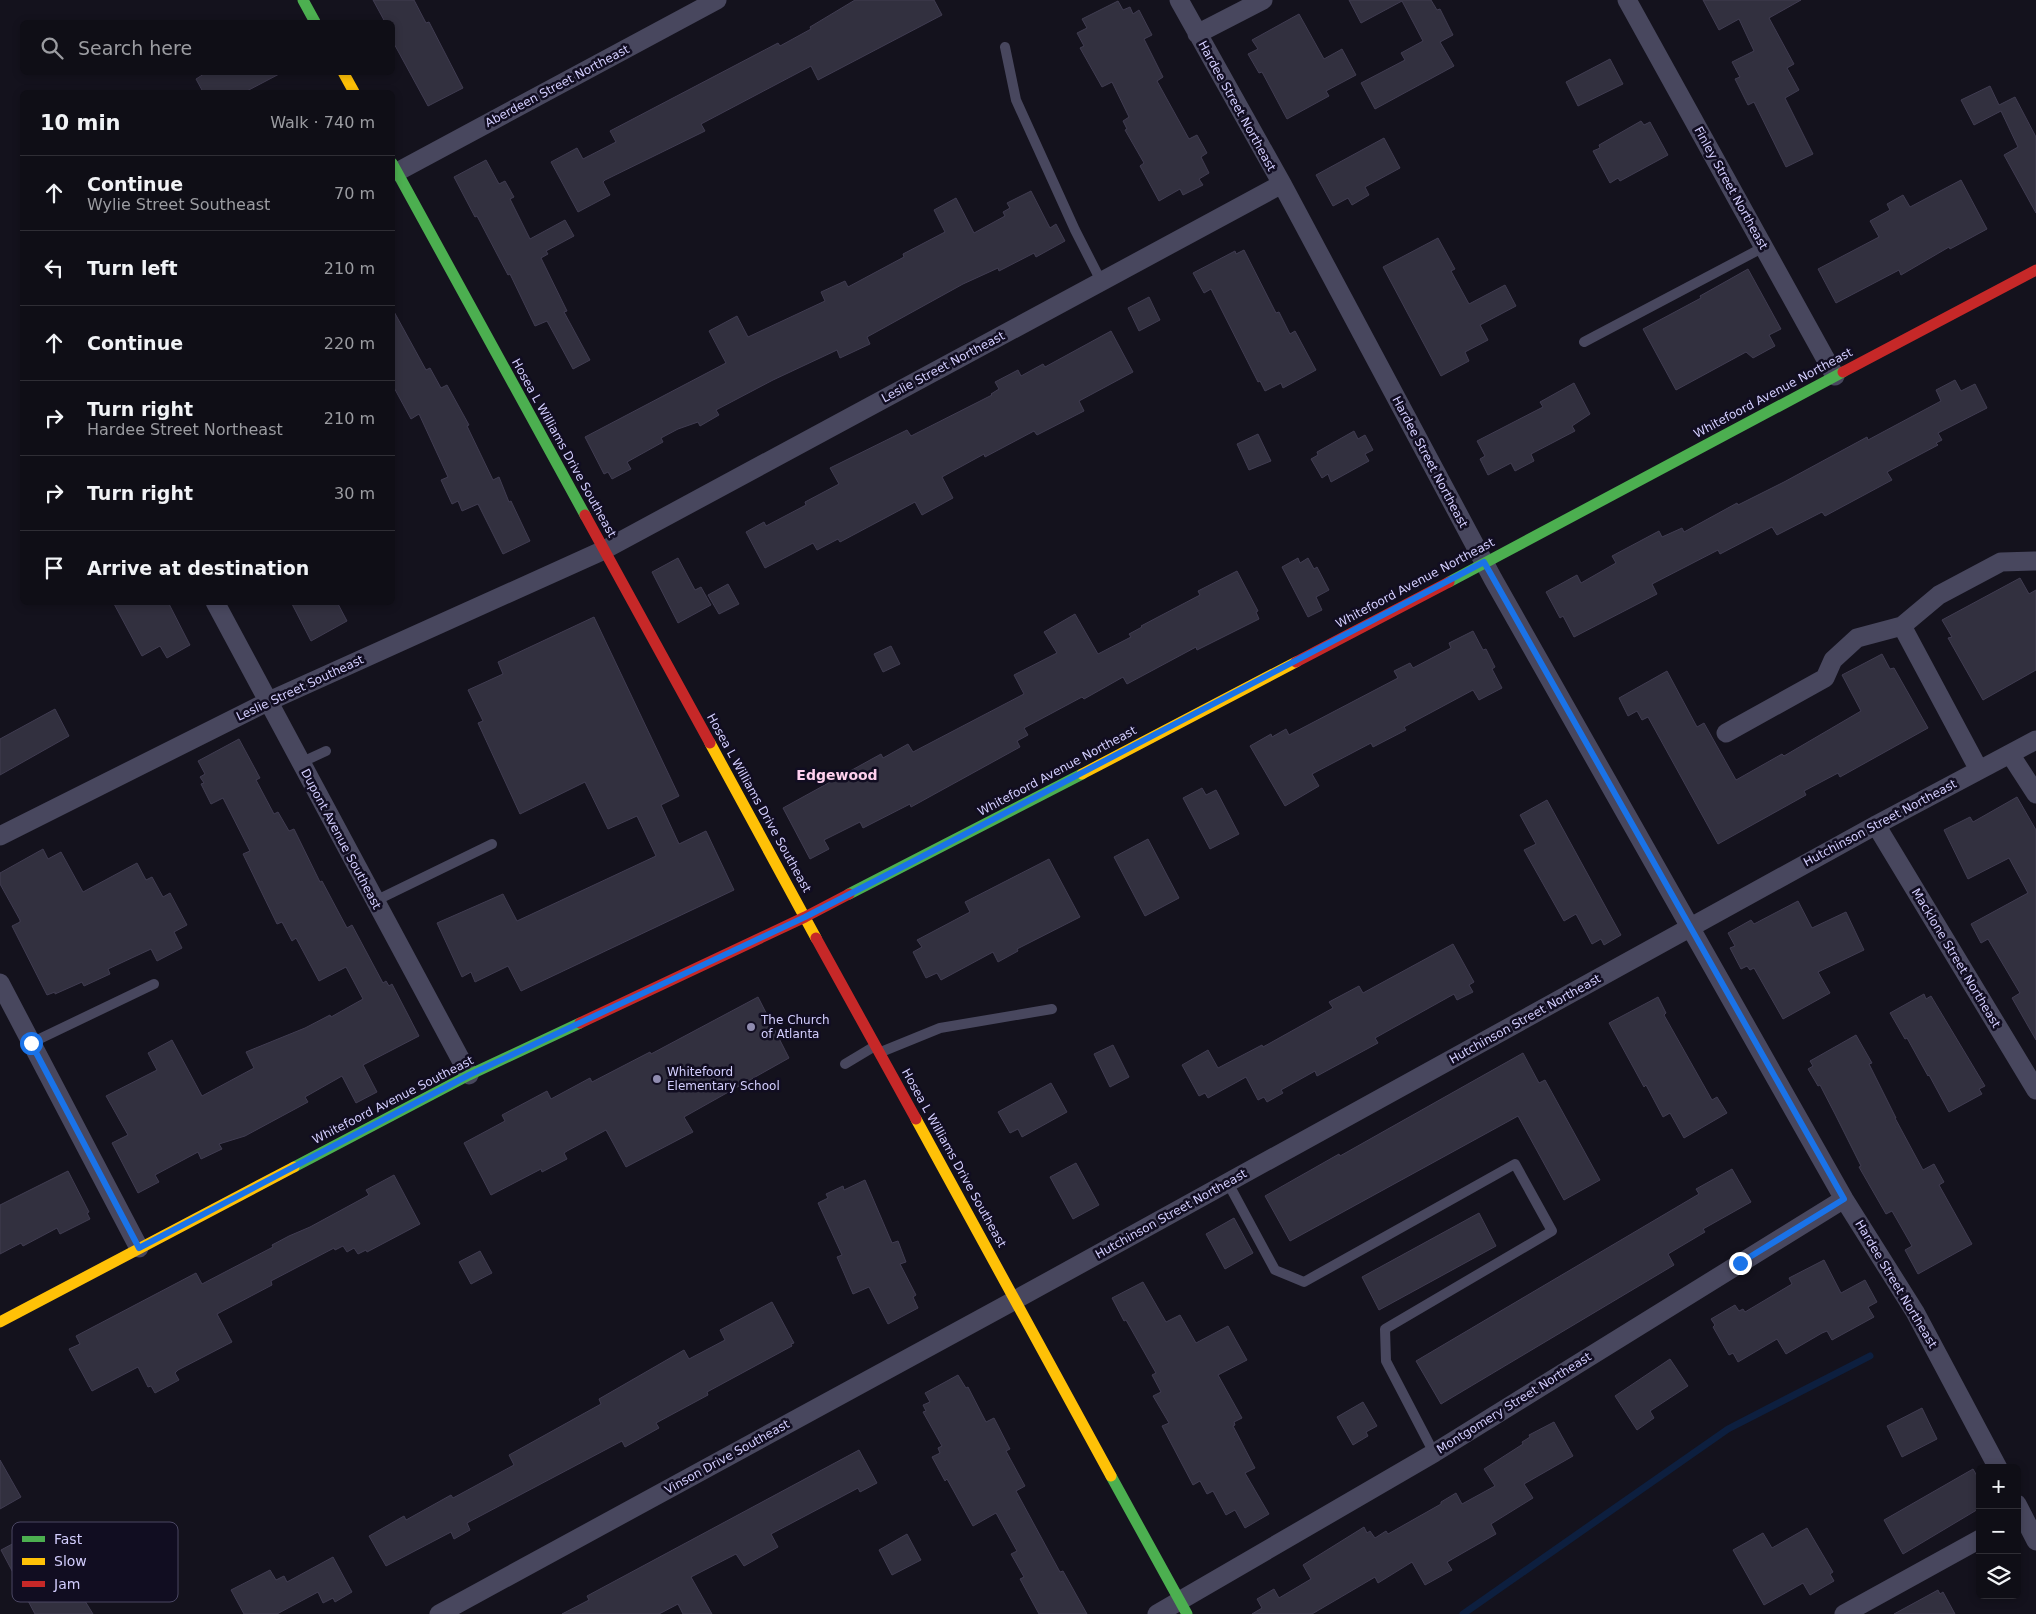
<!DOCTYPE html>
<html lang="en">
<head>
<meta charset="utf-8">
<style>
  body { margin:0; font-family:"DejaVu Sans",sans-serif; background:#18171f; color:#f1f3f6 }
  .controls { position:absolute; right:15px; bottom:15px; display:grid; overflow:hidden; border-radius:8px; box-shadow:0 2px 8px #0003 }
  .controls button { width:45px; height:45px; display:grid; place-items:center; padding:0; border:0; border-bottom:1px solid #2f2e35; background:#0f0e16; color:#f1f3f6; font:25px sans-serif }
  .stop { position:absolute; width:15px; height:15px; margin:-11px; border:4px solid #1a73e8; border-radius:50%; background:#fff }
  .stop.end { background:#1a73e8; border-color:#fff; box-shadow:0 1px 5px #0008 }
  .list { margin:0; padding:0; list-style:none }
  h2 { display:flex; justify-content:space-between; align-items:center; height:65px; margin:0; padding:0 20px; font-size:21px }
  h2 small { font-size:16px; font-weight:400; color:#9b9ca1 }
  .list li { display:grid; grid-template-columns:32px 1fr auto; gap:15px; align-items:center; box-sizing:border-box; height:75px; padding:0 20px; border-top:1px solid #2f2e35 }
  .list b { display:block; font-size:19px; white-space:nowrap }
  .list p { margin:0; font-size:16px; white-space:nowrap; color:#9b9ca1 }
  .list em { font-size:16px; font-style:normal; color:#9b9ca1 }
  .icon { flex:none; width:28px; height:28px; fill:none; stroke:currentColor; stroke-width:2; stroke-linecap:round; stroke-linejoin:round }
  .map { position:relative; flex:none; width:2036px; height:1614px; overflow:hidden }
  .search { position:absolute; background:#0f0e16; box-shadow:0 2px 8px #0003; left:20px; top:20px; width:375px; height:55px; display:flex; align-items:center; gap:12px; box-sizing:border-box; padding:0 18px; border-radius:8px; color:#9b9ca1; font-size:19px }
  .panel { position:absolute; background:#0f0e16; box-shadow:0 2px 8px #0003; left:20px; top:90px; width:375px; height:515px; border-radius:8px }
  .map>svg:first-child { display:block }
</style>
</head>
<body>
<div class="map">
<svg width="2036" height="1614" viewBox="0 0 2036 1614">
  <rect width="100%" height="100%" fill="#14121d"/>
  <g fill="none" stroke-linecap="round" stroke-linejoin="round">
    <path stroke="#0d1f3f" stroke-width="7" d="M1463,1614L1728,1429L1870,1356"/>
  </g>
  <path fill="#32303f" stroke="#403c51" d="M373,0H414L426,23L429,22L463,88L428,106L392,40V22H385Z
    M855,0H934L942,15L818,80L811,66L701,124L705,131L605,180L603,182L610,195L578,212L551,162L577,148L583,159L616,142L610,131L778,43L780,46L811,29L810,27Z
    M1349,0H1431L1437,10L1440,9L1453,35L1440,42L1454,66L1375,109L1361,83L1405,60L1401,53L1423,41L1402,1L1361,23Z
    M1703,0H1801L1769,18L1794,64L1787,68L1799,90L1785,98L1813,154L1786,167L1754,102L1748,105L1735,79L1740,77L1732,62L1754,51L1739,19L1719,30Z
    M1118,1L1123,10L1130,7L1133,14L1139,10L1152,35L1144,39L1163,77L1157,81L1189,139L1197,135L1207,153L1201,157L1209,173L1199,179L1203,185L1183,195L1180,189L1159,201L1140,166L1144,163L1125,130L1127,129L1123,121L1129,117L1112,82L1102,87L1080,48L1084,46L1077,33L1087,28L1082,19Z
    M1299,14L1324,59L1342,49L1356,75L1326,91L1329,96L1287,119L1262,72L1259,73L1248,54L1258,49L1252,40Z
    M1610,59L1623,84L1578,106L1566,82Z
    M207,72H283L245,92H203L196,79Z
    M1990,86L1999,105L2015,97L2036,137V213L2004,155L2018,147L2001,111L1974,125L1961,100Z
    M1641,121L1644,125L1650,122L1668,155L1620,181L1618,178L1610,183L1593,151L1600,148L1599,145Z
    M1384,138L1400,168L1365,187L1369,195L1352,205L1348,198L1333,206L1316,175Z
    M486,160L499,184L505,181L514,197L510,199L530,239L565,220L574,236L546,251L548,254L541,258L567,311L564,312L590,360L573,369L547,321L535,326L510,274L508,275L477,216L475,217L454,177Z
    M1961,180L1987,229L1950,249L1949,247L1901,275L1899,270L1836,303L1818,269L1879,237L1870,221L1890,210L1887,204L1903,195L1910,207Z
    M1031,191L1050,228L1056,224L1065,241L1036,257L1034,253L999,271L998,268L963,284L867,337L870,344L840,358L837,350L773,380L716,410L719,415L700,426L698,422L678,429L661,438L663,442L627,462L631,469L612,479L608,472L604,474L585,437L726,363L709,331L737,316L748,337L825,301L821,292L845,281L848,287L904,257L903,254L945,232L934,210L956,198L974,233L1005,216L1003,212L1010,208L1007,203Z
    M1438,238L1455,269L1451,271L1469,304L1505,285L1516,306L1480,325L1488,340L1465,352L1469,361L1441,376L1383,267Z
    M1244,250L1276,313L1279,312L1290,334L1295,331L1316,370L1283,388L1281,383L1265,391L1260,381L1258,382L1211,289L1204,293L1193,273L1235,251L1236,254Z
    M1748,269L1781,329L1769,335L1775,346L1753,358L1746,352L1676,390L1643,329L1701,298L1700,296Z
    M1149,297L1160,320L1139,331L1128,308Z
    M392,308L426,370L430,368L441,388L447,385L469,425L467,426L493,480L499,477L509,502L511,501L530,541L503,554L478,504L462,511L458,501L452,504L441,480L448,477L419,414L411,419L392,384Z
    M1111,331L1133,372L1079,401L1084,411L1037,435L1034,431L985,457L984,454L942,477L953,498L922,515L915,502L840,542L838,539L817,550L813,543L765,568L746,532L764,522L766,526L806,505L805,502L839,484L830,468L907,430L911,436L992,395L991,394L999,389L995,382L1018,370L1021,376L1043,364L1045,367Z
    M1955,380L1961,391L1975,384L1987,408L1938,433L1942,440L1936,443L1938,445L1887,472L1892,480L1825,516L1822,512L1777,535L1772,527L1720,554L1718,550L1652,584L1657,594L1574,637L1563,616L1560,618L1546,592L1577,575L1581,583L1616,563L1612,556L1659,531L1662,537L1682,528L1684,532L1737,503L1738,505L1784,482L1867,437L1868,440L1941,401L1936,390Z
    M1574,383L1590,414L1572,426L1575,431L1531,454L1534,461L1515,471L1511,463L1488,475L1480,459L1485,456L1477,441L1543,407L1540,402Z
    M1354,431L1358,439L1365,435L1373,450L1365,454L1369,461L1331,482L1328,474L1322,478L1311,459L1318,455L1317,452Z
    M1258,434L1271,461L1249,470L1237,444Z
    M678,558L695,590L701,587L711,605L678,623L652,572Z
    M1298,558L1300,563L1308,558L1314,569L1317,567L1329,590L1316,597L1322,610L1308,617L1282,567Z
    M1237,571L1258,611L1256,612L1259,619L1197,650L1196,647L1127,684L1123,677L1084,699L1082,697L1024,728L1028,735L1017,741L1020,747L911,807L910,804L863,828L860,822L824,840L829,849L810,859L783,808L881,754L883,758L908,744L913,752L1024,694L1014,675L1057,653L1044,632L1075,614L1098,654L1131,637L1129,634L1142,627L1141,626L1200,595L1198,591Z
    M2020,578L2029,594L2036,590V670L1983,700L1948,638L1952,637L1942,620Z
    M728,584L739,604L719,614L708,595Z
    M113,602H168L190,645L167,658L160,646L142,656Z
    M291,602H337L347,621L311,641Z
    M594,617L679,796L661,805L679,844L706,831L734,890L521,991L508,966L475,982L471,972L462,977L437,923L503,894L517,921L656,856L637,816L608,829L585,782L520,814L478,723L483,721L468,690L503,674L498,662Z
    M1473,631L1483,650L1486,649L1495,667L1492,669L1502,688L1479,700L1473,690L1404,727L1406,730L1373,747L1371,743L1312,774L1319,786L1285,806L1250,746L1271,734L1272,737L1286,729L1289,735L1398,678L1394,671L1410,663L1413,668L1451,648L1449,643Z
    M891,646L900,664L883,672L874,654Z
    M1882,654L1890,669L1894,668L1928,728L1840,777L1838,773L1804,791L1806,795L1718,844L1648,717L1642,720L1637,711L1628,716L1619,698L1667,671L1697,727L1704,723L1736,780L1782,754L1784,756L1861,711L1842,675Z
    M55,709L69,736L0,775V739Z
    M239,739L260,778L256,780L274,814L278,812L289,831L294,829L320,882L322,881L347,928L352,925L383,983L386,981L389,986L392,984L419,1036L363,1065L377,1092L356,1103L342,1076L305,1097L308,1102L245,1136L219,1144L222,1149L201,1159L198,1152L155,1175L159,1182L138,1193L112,1143L128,1135L106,1096L157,1070L148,1053L172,1040L202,1096L254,1068L246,1052L305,1028L330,1015L331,1017L363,999L346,967L319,981L296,938L292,941L282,922L277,924L243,854L250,851L223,798L211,804L201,784L204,783L200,777L205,774L198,761Z
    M1202,788L1206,795L1216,790L1239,834L1210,849L1183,798Z
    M2017,797L2036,830V1040L2012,998L2020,993L1988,939L1981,943L1971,924L2028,893L2009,858L1968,879L1944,830L1970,817L1973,822Z
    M1547,800L1621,935L1604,945L1601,939L1592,944L1576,914L1564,921L1524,850L1536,844L1520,815Z
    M1148,839L1179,898L1145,916L1114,857Z
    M43,849L48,859L61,852L83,892L137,863L146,880L152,877L163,897L170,893L187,925L174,932L182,948L157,961L151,949L108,969L110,974L84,986L82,982L55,994V992L47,995L12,926L20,922V920L0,884V873Z
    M1049,859L1080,917L1017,949L1018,951L998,962L993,952L941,980L937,973L926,978L913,952L922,947L917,940L970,912L965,902Z
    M1798,901L1812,928L1846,912L1864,950L1818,972L1830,993L1783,1019L1754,968L1750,970L1747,966L1741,969L1730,948L1735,946L1728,933L1751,920L1754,924Z
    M1453,944L1474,982L1469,985L1473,992L1457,1000L1454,994L1375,1038L1378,1043L1317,1076L1315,1071L1281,1090L1283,1093L1267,1102L1264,1097L1258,1100L1246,1077L1208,1098L1205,1093L1199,1096L1182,1065L1208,1050L1218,1068L1262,1045L1263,1047L1333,1008L1329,1002L1359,986L1363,993Z
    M1924,994L1926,999L1931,996L1985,1086L1979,1089L1982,1094L1949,1112L1929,1075L1928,1076L1907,1038L1905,1039L1890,1013Z
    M758,997L789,1058L684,1117L693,1132L626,1167L606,1130L567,1151L564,1153L567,1159L542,1172L541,1169L491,1195L464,1143L505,1121L502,1115L547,1091L551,1099L590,1078L592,1082L650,1052L651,1054Z
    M1658,997L1666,1013L1664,1015L1712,1100L1717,1097L1727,1113L1684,1138L1670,1113L1663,1117L1646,1085L1644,1087L1609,1023Z
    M1856,1035L1872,1063L1869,1064L1896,1118H1895L1923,1170L1934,1164L1944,1182L1939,1185L1972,1244L1918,1274L1905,1250L1912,1246L1892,1211L1886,1214L1859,1167L1861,1166L1835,1114L1820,1085L1818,1086L1808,1069L1813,1066L1810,1061Z
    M1113,1045L1129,1077L1110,1087L1094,1054Z
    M1523,1053L1539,1083L1545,1080L1600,1180L1564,1200L1518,1116L1290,1241L1265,1196L1339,1154L1340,1156Z
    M1051,1083L1067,1112L1022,1137L1018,1129L1010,1133L998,1112Z
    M1076,1163L1099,1205L1073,1219L1050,1177Z
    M1732,1169L1751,1202L1703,1229L1705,1232L1668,1254L1674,1265L1441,1404L1416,1361L1699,1194L1696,1189Z
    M68,1171L89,1212L87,1213L90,1219L60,1234L57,1228L23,1246L21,1243L0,1254V1205Z
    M394,1175L420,1224L367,1252L366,1250L358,1254L354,1248L347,1252L343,1246L335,1250L334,1248L271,1281L272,1285L217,1314L232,1342L178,1370L175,1373L179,1380L155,1393L151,1386L148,1387L138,1367L92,1391L69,1349L80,1344L76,1336L196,1273L202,1284L273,1247L272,1245L289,1236L310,1227L369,1195L366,1190Z
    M865,1180L892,1243L898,1241L906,1262L900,1264L916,1295L913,1297L918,1308L888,1324L869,1287L853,1294L837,1257L842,1255L818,1203L828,1198L826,1194L843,1186L844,1190Z
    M1479,1213L1496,1246L1379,1310L1362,1277Z
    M1234,1218L1253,1253L1225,1269L1206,1234Z
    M480,1251L492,1273L471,1284L459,1262Z
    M1824,1260L1841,1293L1865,1280L1877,1302L1868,1307L1874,1317L1832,1340L1827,1331L1822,1333L1786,1354L1777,1339L1738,1362L1733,1353L1729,1355L1713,1327L1715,1325L1711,1319L1735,1305L1739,1311L1743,1309L1745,1312L1792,1284L1789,1278Z
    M1143,1282L1166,1322L1180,1315L1196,1343L1228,1326L1247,1360L1218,1375L1242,1418L1234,1422L1235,1425L1233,1426L1255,1468L1245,1473L1269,1514L1245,1528L1235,1510L1226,1515L1213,1491L1207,1494L1200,1481L1193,1485L1162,1426L1169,1423L1153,1396L1161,1392L1152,1375L1156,1373L1126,1320L1124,1321L1112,1298Z
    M772,1302L794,1343L791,1344L792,1346L707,1392L708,1395L656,1423L659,1428L625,1447L622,1441L467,1523L470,1530L454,1539L451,1532L386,1566L369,1536L404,1516L406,1520L451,1495L453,1498L514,1465L509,1455L601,1404L599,1399L684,1350L689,1359L725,1340L720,1330Z
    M1670,1359L1688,1386L1650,1411L1654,1418L1637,1430L1615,1396Z
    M958,1375L966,1388L968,1387L986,1422L994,1418L1010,1449L1006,1451L1025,1486L1016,1491L1060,1572L1063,1571L1087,1614H1039L1020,1579L1024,1577L1011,1554L1017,1551L996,1513L973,1526L947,1479L945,1481L932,1457L940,1453L938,1448L942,1446L923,1412L926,1411L923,1405L930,1402L925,1393Z
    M1363,1402L1377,1426L1366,1432L1368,1436L1353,1445L1337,1417Z
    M1922,1408L1937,1439L1902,1457L1887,1426Z
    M1554,1422L1573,1456L1524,1484L1533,1498L1491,1524L1496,1534L1447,1562L1452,1570L1425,1585L1412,1562L1378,1583L1375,1577L1312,1614H1252L1262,1608L1257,1599L1274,1589L1279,1598L1311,1579L1303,1565L1364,1527L1367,1533L1370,1531L1375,1538L1386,1531L1388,1534L1441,1504V1502L1456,1493L1462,1504L1495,1486L1484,1469L1523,1444L1522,1442L1530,1437L1529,1435Z
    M859,1450L877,1483L860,1492L858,1488L771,1534L778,1547L744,1566L736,1554L691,1577L712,1614H683L678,1604L659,1614H562L589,1600L587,1596Z
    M0,1460L21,1497L0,1509Z
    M1973,1469L1980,1481V1508L1903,1554L1884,1520Z
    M1807,1528L1833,1572L1830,1574L1834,1581L1810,1595L1803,1583L1764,1605L1733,1550L1763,1533L1772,1548Z
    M31,1534L41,1553L48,1550L66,1585L79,1578L89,1599L85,1601L93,1614H35L1,1550Z
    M907,1534L921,1560L892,1575L879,1550Z
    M333,1557L352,1592L335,1602L333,1598L323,1603L318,1592L277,1614H244L231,1590L270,1570L276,1580L284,1576L287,1582Z
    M1938,1590L1940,1594L1943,1592L1955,1614H1894Z"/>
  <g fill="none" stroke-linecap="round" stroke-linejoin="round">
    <path stroke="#48475e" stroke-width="10" d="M1005,47L1016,100L1075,230L1101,281
      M1584,342L1764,247
      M300,763L326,751
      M375,901L492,844
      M31,1043L154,984
      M881,1052L940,1028L1052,1009
      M845,1064L875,1046
      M1228,1183L1275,1270L1304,1282L1515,1164L1552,1231L1385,1329L1386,1361L1434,1453"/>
    <path stroke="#48475e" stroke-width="19" d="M1179,0L1282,184L1493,579L1844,1199L1915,1312L1998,1468
      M1627,0L1835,376
      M1197,34L1263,0
      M397,172L717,0
      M215,602L469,1075
      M1902,626L1979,770
      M1726,733L1825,678L1833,660L1857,638L1902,626L1939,595L2001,562L2036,561
      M2010,754L2036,794
      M1876,825L2036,1090
      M0,836L267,702L604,550L1282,184
      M0,983L139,1248
      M2017,1504L2036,1541
      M439,1614L1015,1300L1876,825L2036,740
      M1157,1614L1434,1453L1844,1199
      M1844,1614L1980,1539"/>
    <path stroke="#4caf50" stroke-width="11" d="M303,0L315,22
      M392,163L585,515
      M1449,582L1843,372
      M849,894L1082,774
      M294,1167L469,1075L580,1023
      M1111,1476L1187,1614"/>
    <path stroke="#ffc107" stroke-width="11" d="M343,72L354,92
      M710,743L816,938
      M1082,774L1296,662
      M916,1119L1111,1476
      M0,1322L294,1167"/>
    <path stroke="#c62828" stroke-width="11" d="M1843,372L2036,270
      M585,515L710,743
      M1296,662L1449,582
      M816,938L916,1119
      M580,1023L805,917L849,894"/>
  </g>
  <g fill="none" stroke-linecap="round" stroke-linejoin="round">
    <path stroke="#1a73e8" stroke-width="6" d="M31,1043L139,1248L469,1075L805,917L908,864L1484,562L1844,1199L1740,1263"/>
  </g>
  <g fill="#908caf" stroke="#110d21" stroke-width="2">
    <circle cx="751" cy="1027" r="5"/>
    <circle cx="657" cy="1079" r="5"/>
  </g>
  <g text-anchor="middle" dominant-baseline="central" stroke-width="5" stroke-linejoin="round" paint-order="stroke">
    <g font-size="12" fill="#d3cefe" stroke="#110d21">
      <text transform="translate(557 86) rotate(-28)">Aberdeen Street Northeast</text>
      <text transform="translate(1237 106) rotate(61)">Hardee Street Northeast</text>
      <text transform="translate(1731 188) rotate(61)">Finley Street Northeast</text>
      <text transform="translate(943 367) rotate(-28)">Leslie Street Northeast</text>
      <text transform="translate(1773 393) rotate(-28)">Whitefoord Avenue Northeast</text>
      <text transform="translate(564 448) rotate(61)">Hosea L Williams Drive Southeast</text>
      <text transform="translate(1430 462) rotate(62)">Hardee Street Northeast</text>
      <text transform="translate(1415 583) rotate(-28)">Whitefoord Avenue Northeast</text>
      <text transform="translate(300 688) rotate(-25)">Leslie Street Southeast</text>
      <text transform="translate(1057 771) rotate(-28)">Whitefoord Avenue Northeast</text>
      <text transform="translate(759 803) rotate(61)">Hosea L Williams Drive Southeast</text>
      <text transform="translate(1880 823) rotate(-28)">Hutchinson Street Northeast</text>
      <text transform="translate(341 839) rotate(62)">Dupont Avenue Southeast</text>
      <text transform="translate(1956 958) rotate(59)">Macklone Street Northeast</text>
      <text transform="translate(1525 1019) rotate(-29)">Hutchinson Street Northeast</text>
      <text transform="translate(393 1100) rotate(-27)">Whitefoord Avenue Southeast</text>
      <text transform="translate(954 1158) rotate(61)">Hosea L Williams Drive Southeast</text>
      <text transform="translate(1171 1214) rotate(-29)">Hutchinson Street Northeast</text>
      <text transform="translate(1896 1284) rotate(59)">Hardee Street Northeast</text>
      <text transform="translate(1514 1403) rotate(-32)">Montgomery Street Northeast</text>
      <text transform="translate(727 1457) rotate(-29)">Vinson Drive Southeast</text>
    </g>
    <g font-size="12" fill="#d3cefe" stroke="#110d21" text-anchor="start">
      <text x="761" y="1020">The Church<tspan x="761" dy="14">of Atlanta</tspan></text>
      <text x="667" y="1072">Whitefoord<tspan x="667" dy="14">Elementary School</tspan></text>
    </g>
    <g font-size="14" font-weight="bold" fill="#fed0ee" stroke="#110d21">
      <text x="837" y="775">Edgewood</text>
    </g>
  </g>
  <rect x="12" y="1522" width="166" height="80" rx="8" fill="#110d21" stroke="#4b4763" stroke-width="1"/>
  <rect x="22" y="1536" width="23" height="6" fill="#4caf50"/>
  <rect x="22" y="1558" width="23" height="7" fill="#ffc107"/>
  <rect x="22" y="1581" width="23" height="6" fill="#c62828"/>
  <g font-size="14" fill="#d3cefe">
    <text x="54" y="1544">Fast</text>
    <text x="54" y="1566">Slow</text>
    <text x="54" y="1589">Jam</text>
  </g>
</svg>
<div class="controls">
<button>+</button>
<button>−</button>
<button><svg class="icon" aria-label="layers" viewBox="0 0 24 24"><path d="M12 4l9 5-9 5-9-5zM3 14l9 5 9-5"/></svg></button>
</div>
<div class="stop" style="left:31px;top:1043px"></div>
<div class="stop end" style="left:1740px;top:1263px"></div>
<div class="search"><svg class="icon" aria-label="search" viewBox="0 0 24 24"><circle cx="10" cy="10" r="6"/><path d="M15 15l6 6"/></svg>Search here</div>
<section class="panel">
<h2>10 min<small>Walk · 740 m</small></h2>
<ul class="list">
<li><svg class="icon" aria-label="ahead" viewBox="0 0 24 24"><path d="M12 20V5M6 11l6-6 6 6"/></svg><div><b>Continue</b><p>Wylie Street Southeast</p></div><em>70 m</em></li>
<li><svg class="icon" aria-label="left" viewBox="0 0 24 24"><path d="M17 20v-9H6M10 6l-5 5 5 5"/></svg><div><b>Turn left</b></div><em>210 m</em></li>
<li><svg class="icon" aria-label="ahead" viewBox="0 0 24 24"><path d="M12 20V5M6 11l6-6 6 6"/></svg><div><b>Continue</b></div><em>220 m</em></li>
<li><svg class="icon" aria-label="right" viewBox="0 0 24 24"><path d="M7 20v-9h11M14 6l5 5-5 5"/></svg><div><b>Turn right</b><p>Hardee Street Northeast</p></div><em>210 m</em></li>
<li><svg class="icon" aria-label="right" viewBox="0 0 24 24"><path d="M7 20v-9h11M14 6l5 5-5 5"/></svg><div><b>Turn right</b></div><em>30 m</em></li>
<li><svg class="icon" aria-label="arrive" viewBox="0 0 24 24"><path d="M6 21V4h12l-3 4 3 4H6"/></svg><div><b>Arrive at destination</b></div></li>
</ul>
</section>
</div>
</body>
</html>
